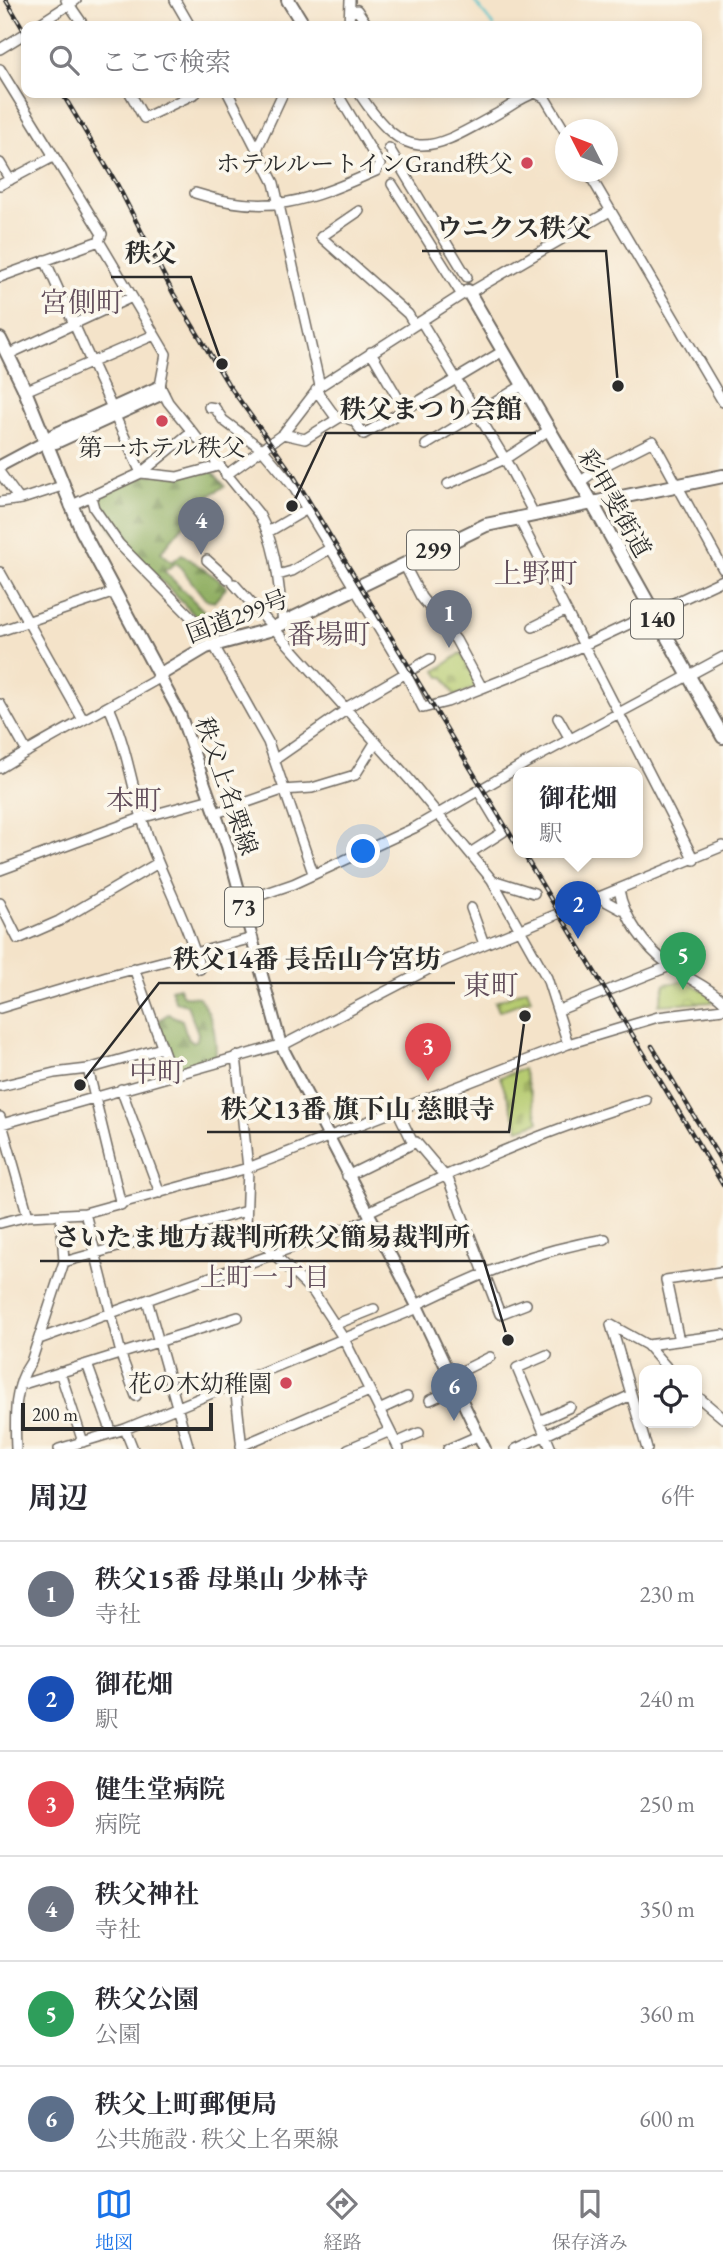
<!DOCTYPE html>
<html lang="ja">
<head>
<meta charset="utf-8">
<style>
  body { margin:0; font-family:"EB Garamond","Noto Serif JP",serif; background:#f2f2f3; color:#2b2b33 }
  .controls { position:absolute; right:21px; bottom:21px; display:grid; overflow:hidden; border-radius:14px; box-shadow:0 4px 10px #0003 }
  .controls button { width:63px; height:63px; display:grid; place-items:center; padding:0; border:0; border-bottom:2px solid #e1e1e2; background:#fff; color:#2b2b33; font:35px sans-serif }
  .compass { position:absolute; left:555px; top:119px; width:63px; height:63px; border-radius:50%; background:#fff; box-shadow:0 4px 10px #0003; rotate:312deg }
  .scale { position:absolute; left:21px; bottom:18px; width:192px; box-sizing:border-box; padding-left:7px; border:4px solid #2b2b2b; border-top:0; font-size:19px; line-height:24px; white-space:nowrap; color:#2b2b2b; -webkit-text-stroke:5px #fbf7ec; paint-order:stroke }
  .you { position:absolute; left:364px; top:852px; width:24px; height:24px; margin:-18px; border:5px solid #fff; border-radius:50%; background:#1a73e8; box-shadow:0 0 0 10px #1a73e833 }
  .badge { display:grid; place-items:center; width:46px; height:46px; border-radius:50%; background:#1a73e8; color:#fff; font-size:23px; font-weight:700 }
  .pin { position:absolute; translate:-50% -58px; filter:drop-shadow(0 2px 4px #0008) }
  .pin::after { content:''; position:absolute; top:37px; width:24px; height:21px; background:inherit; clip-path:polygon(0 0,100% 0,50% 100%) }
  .popup { position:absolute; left:513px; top:767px; width:130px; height:91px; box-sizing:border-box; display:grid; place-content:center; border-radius:14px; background:#fff; filter:drop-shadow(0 2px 5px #0005); font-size:23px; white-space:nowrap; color:#7c7c81 }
  .popup b { font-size:26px; color:#2b2b33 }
  .popup::after { content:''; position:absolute; left:50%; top:100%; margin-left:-14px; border:14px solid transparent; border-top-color:#fff }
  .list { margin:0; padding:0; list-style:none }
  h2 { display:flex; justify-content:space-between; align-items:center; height:91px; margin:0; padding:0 28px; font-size:30px }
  h2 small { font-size:23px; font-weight:400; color:#7c7c81 }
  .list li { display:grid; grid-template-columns:46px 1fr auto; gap:21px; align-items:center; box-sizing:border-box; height:105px; padding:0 28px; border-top:2px solid #e1e1e2 }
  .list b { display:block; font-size:26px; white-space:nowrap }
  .list p { margin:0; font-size:23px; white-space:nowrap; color:#7c7c81 }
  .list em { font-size:23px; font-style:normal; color:#7c7c81 }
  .icon { flex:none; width:38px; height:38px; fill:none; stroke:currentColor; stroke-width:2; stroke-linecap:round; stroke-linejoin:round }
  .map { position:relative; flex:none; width:723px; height:1449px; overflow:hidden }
  .search { position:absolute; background:#fff; box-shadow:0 4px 10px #0003; left:21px; right:21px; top:21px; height:77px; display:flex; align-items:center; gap:18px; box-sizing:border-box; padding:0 24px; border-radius:14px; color:#7c7c81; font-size:26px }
  .sheet { height:721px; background:#fff }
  nav { display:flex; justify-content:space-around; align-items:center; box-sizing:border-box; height:98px; border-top:2px solid #e1e1e2; background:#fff; font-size:19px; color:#7c7c81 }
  nav a { display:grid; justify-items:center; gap:4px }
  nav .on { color:#1a73e8 }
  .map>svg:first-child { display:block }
</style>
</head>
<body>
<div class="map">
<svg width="723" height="1449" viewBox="0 0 723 1449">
  <defs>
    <pattern id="forest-firs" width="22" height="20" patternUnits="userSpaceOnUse" patternTransform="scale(1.75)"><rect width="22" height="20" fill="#90af62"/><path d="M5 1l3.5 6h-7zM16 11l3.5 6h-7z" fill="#768f51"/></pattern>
    <pattern id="cemetery-stones" width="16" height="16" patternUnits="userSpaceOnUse" patternTransform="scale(1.75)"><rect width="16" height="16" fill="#b6cb70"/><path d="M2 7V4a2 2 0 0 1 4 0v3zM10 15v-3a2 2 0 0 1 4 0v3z" fill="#9dae61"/></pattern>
    <pattern id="park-crowns" width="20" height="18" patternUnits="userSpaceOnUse" patternTransform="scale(1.75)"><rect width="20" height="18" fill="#b6cb70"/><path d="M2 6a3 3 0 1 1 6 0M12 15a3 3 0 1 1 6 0" fill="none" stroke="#9dae61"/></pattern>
  </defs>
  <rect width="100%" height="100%" fill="#fbf7ec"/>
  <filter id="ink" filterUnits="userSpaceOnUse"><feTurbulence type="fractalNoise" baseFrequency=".0143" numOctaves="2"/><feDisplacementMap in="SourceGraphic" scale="14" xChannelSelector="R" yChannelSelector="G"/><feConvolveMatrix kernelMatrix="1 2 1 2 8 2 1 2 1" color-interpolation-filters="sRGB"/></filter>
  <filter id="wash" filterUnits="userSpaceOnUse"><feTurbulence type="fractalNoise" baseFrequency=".00686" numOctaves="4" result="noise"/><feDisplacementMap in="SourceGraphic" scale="28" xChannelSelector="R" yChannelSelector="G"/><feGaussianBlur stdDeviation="1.57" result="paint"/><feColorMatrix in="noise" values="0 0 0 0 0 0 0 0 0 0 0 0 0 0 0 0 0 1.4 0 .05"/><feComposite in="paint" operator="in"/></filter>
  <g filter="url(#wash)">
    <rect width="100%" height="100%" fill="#f4e3c9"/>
    <path fill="url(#forest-firs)" stroke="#5e6d46" stroke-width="2" d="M212,471L225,486L200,501L198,509L203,513L197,520L191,516L161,552L172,562L182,554L225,584L226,588L214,602L205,599L177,563L164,571L208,615L212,625L209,630L113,531L95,501L96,497L145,475Z
      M179,987L183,996L199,997C213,1017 216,1032 216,1056L174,1072L157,1022L168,1014L182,1020L188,1039L193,1042L197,1040L198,1033L187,1005L175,1002L171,989Z"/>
    <path fill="url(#cemetery-stones)" stroke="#707b4e" stroke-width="2" d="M461,653L479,686L455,696L444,677H440L436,671Z
      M527,989L531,999L499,1011L495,1002Z
      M523,1069L539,1122L519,1129L500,1077Z"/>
    <path fill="url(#park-crowns)" stroke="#707b4e" stroke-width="2" d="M686,981L713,996L714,1002L659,1005L665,984Z"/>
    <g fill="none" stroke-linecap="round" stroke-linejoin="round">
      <path stroke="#56c3cc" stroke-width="2" d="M473,0L494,26"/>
    </g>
  </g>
  <g filter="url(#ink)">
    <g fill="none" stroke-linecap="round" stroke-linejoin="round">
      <g stroke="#716b62" stroke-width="12">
        <path id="minor" d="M66,0L84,26
          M175,0L190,26
          M350,13L357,10L368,26
          M36,26L76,0
          M349,26L350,0
          M0,49L26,33
          M0,69L102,234L99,241L166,354L160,386L168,402L259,514C278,549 278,584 283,623
          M130,93L144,118L196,93
          M228,93L274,183L320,386
          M359,93C409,170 433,149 502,111C512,105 524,96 536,93L545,98L566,133
          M389,148L467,277
          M257,149L283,93
          M0,163L10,180
          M588,172L723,402
          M392,184L462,295
          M0,185L53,157
          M195,193C268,217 308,201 376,171L380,165L337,93
          M359,211L321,237L408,314L414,324
          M45,260L112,408
          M0,277L99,241
          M469,293L610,211
          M421,321L505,459L534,514
          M371,352L405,410
          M7,355L132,297
          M316,390L337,419
          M25,391L154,335
          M209,407L215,408L223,420L263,450L293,486L405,672L423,708L447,702L550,661L723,580
          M115,416L141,473
          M283,434L305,439L342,416L354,421L364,434L503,351
          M426,445L523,385
          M0,473L19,499
          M141,473L177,477L218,466
          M226,475L283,434L320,386L468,291
          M580,482L598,469L653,441L723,569
          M448,484L505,459L549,430
          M91,497L94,508L119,544L207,633L268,742L313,873
          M0,502L22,499L62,486
          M70,506L141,473L191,432
          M518,517L694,860
          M268,532L307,509
          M207,560L228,579
          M404,564L421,597L456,640L482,688
          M0,572L82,718
          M278,575L292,571L331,548
          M234,584L409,779L492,880L547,978L568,1044
          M533,627L565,611
          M0,631L115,592
          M0,704L27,752
          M109,707C129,751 133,798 150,842C166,885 188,924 200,969
          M344,709L430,659
          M558,718L570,739
          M274,760L346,710
          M0,768C53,735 107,708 161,677
          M216,813L282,790L312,788L355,775L375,743
          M470,853L503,832L479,792
          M0,870L144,817L211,799
          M494,883L499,882L534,893
          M619,890C624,918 645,947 669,965C687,979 707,985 723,1001
          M598,897L622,910
          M243,901L293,884L414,828L526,763L723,657
          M0,903L18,939L59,921L158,863
          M471,908L484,944
          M134,968L172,1075
          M0,1008L107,976L253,938
          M559,1010L670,966
          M236,1056L248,1168L246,1227L314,1293L344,1339L399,1449
          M88,1069L121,1205
          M0,1086L54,1073L88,1069L162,1048
          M121,1089L160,1193
          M397,1110L413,1143
          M0,1117L28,1216
          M2,1124L287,1043L446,960L723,846
          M347,1176L416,1142L449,1181L500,1314L526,1304
          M368,1212C458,1168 550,1128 646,1100
          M85,1213L123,1361L136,1396
          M0,1223L28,1216L85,1213L248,1168L568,1044L658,1017L723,1009
          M64,1262L246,1211
          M147,1300L189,1449
          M416,1305C481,1273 533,1251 605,1239
          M334,1325L374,1309
          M611,1325L647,1449
          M611,1325L647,1345L669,1370
          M39,1339L371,1219
          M679,1341L666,1280L721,1272
          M647,1345L723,1335
          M547,1355L517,1368L551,1449
          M87,1364L112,1433
          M60,1372L83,1442
          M450,1377L490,1357
          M20,1385L238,1317
          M235,1385L242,1449
          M697,1396L723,1418
          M430,1400L456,1388
          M379,1410L407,1397
          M539,1421L570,1407
          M125,1429L133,1449
          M396,1443L419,1433
          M241,1446L369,1391
          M16,1449C15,1419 13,1387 31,1362L64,1262L61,1216
          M59,1449L125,1429L418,1308
          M348,1449L390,1431
          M448,1449L480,1435
          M516,1449L629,1396"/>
      </g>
      <g stroke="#716b62" stroke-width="14">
        <path id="major" d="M45,442L56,443L163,394
          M0,466L45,442L52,435L160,386
          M159,675L180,714L227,846L281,1045L418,1308L485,1449"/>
      </g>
      <g stroke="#716b62" stroke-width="16">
        <path id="highway" d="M288,0L304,26
          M468,291L591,501L723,737
          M0,339L23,386L82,531L159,675L206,647L269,630L486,525L723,476"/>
      </g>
      <use href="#minor" stroke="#fff" stroke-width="9"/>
      <use href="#major" stroke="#fff" stroke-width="10"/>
      <use href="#highway" stroke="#fff" stroke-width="12"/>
      <g stroke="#2b2b2b" stroke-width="4.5">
        <path id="rail" d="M6,0L26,34
          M62,93L118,186L173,293L228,384L292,473L518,847
          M523,853L723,1185
          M652,1046L723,1164"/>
      </g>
      <use href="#rail" stroke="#fbf7ec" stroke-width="2" stroke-dasharray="5" stroke-linecap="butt"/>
    </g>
  </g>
  <g fill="#d1495b" stroke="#fbf7ec" stroke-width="2.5">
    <circle cx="527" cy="163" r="7"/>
    <circle cx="162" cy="421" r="7"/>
    <circle cx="286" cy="1383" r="7"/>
  </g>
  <g text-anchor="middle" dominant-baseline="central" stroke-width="7" stroke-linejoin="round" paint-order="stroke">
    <g fill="#fbf7ec" stroke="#696865" stroke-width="2">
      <rect x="407" y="530.5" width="52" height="39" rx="5"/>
      <rect x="631" y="599.5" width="52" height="39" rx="5"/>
      <rect x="225" y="887.5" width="38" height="39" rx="5"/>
    </g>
    <g font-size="23" font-weight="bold" fill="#2b2b2b">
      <text x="433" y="550">299</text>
      <text x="657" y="619">140</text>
      <text x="244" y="907">73</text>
    </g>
    <g font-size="24" fill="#2b2b2b" stroke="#fbf7ec" text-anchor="end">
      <text x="513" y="163">ホテルルートインGrand秩父</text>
      <text x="162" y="447" text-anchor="middle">第一ホテル秩父</text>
      <text x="272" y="1383">花の木幼稚園</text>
    </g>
    <g font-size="24" fill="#2b2b2b" stroke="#fbf7ec">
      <text transform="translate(615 503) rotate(60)">彩甲斐街道</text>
      <text transform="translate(237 616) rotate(-21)">国道299号</text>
      <text transform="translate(227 786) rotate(71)">秩父上名栗線</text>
    </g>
    <g font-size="26" fill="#634f5c" stroke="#fbf7ec">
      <text x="265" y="1277">上町一丁目</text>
    </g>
    <g font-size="28" fill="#634f5c" stroke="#fbf7ec">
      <text x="82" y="302">宮側町</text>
      <text x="536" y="573">上野町</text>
      <text x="329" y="634">番場町</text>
      <text x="134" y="800">本町</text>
      <text x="491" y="985">東町</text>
      <text x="157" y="1072">中町</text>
    </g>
  </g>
  <path fill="none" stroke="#2b2b2b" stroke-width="2.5" d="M618 386L606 251H422M222 364L191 277H111M292 506L326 433H536M80 1085L159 983H455M525 1016L509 1132H207M508 1340L484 1261H40"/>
  <g fill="#2b2b2b" stroke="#fbf7ec" stroke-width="2.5">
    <circle cx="618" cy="386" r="7"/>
    <circle cx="222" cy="364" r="7"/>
    <circle cx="292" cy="506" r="7"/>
    <circle cx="80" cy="1085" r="7"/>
    <circle cx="525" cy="1016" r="7"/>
    <circle cx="508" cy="1340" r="7"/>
  </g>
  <g font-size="26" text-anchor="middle" font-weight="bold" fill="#2b2b2b" stroke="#fbf7ec" stroke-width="7" stroke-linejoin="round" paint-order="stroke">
    <text x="514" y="237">ウニクス秩父</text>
    <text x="151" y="262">秩父</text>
    <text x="431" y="418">秩父まつり会館</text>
    <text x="307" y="968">秩父14番 長岳山今宮坊</text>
    <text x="358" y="1118">秩父13番 旗下山 慈眼寺</text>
    <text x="262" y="1246">さいたま地方裁判所秩父簡易裁判所</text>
  </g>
</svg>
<div class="controls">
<button><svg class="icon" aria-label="locate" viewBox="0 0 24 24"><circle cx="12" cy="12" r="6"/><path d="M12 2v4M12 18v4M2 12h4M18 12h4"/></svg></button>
</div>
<svg class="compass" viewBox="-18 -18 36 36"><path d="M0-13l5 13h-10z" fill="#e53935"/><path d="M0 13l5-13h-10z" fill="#7c7c81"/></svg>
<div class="scale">200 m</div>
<div class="you"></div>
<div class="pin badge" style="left:449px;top:648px;background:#6b7280">1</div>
<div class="pin badge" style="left:578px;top:939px;background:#1a4fb4">2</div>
<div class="popup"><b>御花畑</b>駅</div>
<div class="pin badge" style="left:428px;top:1081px;background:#e0444e">3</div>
<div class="pin badge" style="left:201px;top:555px;background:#6b7280">4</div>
<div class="pin badge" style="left:683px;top:990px;background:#2e9e5b">5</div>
<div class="pin badge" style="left:454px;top:1421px;background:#5c6f8a">6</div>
<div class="search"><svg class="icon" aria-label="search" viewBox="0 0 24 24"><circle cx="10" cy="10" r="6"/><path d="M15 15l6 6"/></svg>ここで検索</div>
</div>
<section class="sheet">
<h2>周辺<small>6件</small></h2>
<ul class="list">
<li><span class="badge" style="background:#6b7280">1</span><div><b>秩父15番 母巣山 少林寺</b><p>寺社</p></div><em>230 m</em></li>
<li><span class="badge" style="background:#1a4fb4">2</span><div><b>御花畑</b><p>駅</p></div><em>240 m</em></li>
<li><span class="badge" style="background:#e0444e">3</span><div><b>健生堂病院</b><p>病院</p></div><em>250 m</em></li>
<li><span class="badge" style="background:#6b7280">4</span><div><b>秩父神社</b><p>寺社</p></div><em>350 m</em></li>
<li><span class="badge" style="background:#2e9e5b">5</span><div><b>秩父公園</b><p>公園</p></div><em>360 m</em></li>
<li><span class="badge" style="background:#5c6f8a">6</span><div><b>秩父上町郵便局</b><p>公共施設 · 秩父上名栗線</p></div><em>600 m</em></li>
</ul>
</section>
<nav>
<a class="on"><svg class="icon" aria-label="map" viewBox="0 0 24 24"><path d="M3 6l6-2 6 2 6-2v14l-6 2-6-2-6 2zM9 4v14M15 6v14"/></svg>地図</a>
<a><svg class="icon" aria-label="directions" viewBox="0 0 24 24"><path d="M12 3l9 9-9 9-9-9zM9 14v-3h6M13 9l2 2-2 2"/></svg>経路</a>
<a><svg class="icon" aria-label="saved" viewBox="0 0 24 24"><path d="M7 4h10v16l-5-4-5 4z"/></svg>保存済み</a>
</nav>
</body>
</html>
